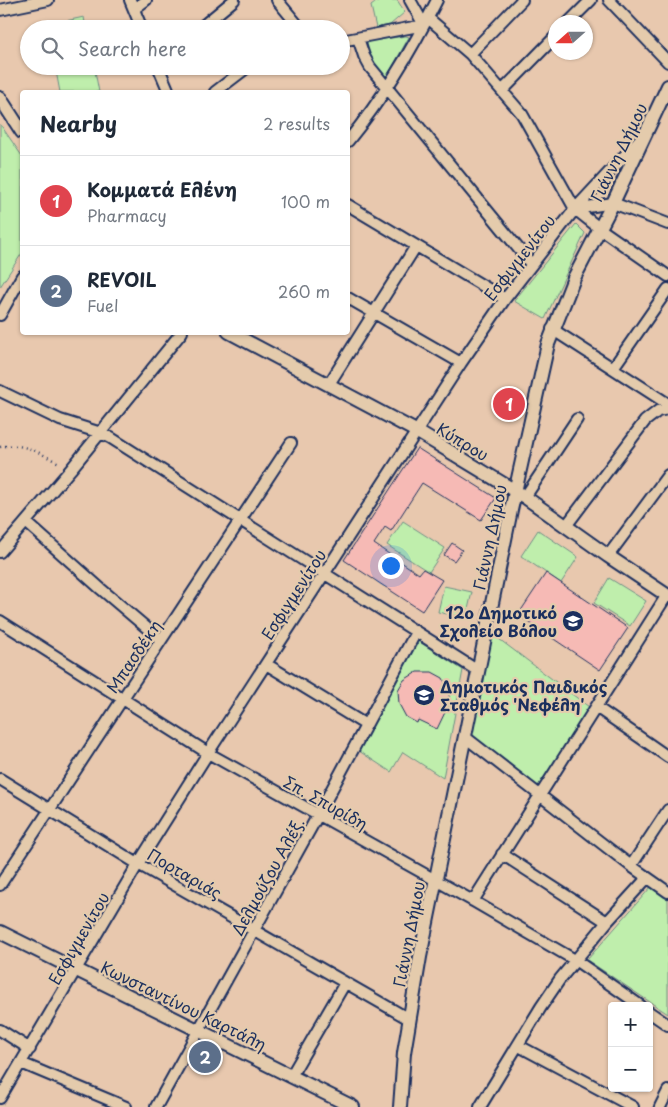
<!DOCTYPE html>
<html lang="en">
<head>
<meta charset="utf-8">
<style>
  body { margin:0; font-family:"Playpen Sans",sans-serif; background:#f2f2f3; color:#1f2937 }
  .controls { position:absolute; right:15px; bottom:15px; display:grid; overflow:hidden; border-radius:5px; box-shadow:0 1px 4px #0004 }
  .controls button { width:45px; height:45px; display:grid; place-items:center; padding:0; border:0; border-bottom:1px solid #e0e1e3; background:#fff; color:#1f2937; font:25px sans-serif }
  .compass { position:absolute; left:548px; top:15px; width:45px; height:45px; border-radius:50%; background:#fff; box-shadow:0 1px 4px #0004; rotate:249deg }
  .you { position:absolute; left:390px; top:565px; width:18px; height:18px; margin:-12px; border:4px solid #fff; border-radius:50%; background:#1a73e8; box-shadow:0 0 0 8px #1a73e833 }
  .badge { display:grid; place-items:center; width:32px; height:32px; border-radius:50%; background:#b45309; color:#fff; font-size:16px; font-weight:700 }
  .pin { position:absolute; translate:-50% -50%; border:2px solid #fff; box-shadow:0 1px 5px #0006 }
  .list { margin:0; padding:0; list-style:none }
  h2 { display:flex; justify-content:space-between; align-items:center; height:65px; margin:0; padding:0 20px; font-size:21px }
  h2 small { font-size:16px; font-weight:400; color:#747a83 }
  .list li { display:grid; grid-template-columns:32px 1fr auto; gap:15px; align-items:center; box-sizing:border-box; height:90px; padding:0 20px; border-top:1px solid #e0e1e3 }
  .list b { display:block; font-size:19px; white-space:nowrap }
  .list p { margin:0; font-size:16px; white-space:nowrap; color:#747a83 }
  .list em { font-size:16px; font-style:normal; color:#747a83 }
  .icon { flex:none; width:28px; height:28px; fill:none; stroke:currentColor; stroke-width:2; stroke-linecap:round; stroke-linejoin:round }
  .map { position:relative; flex:none; width:668px; height:1107px; overflow:hidden }
  .search { position:absolute; background:#fff; box-shadow:0 1px 4px #0004; left:20px; top:20px; width:330px; height:55px; display:flex; align-items:center; gap:12px; box-sizing:border-box; padding:0 18px; border-radius:28px; color:#747a83; font-size:19px }
  .panel { position:absolute; background:#fff; box-shadow:0 1px 4px #0004; left:20px; top:90px; width:330px; height:245px; border-radius:5px }
  .map>svg:first-child { display:block }
</style>
</head>
<body>
<div class="map">
<svg width="668" height="1107" viewBox="0 0 668 1107">
  <rect width="100%" height="100%" fill="#e8c8ae"/>
  <filter id="ink" filterUnits="userSpaceOnUse"><feTurbulence type="fractalNoise" baseFrequency=".02" numOctaves="2"/><feDisplacementMap in="SourceGraphic" scale="10" xChannelSelector="R" yChannelSelector="G"/><feConvolveMatrix kernelMatrix="1 2 1 2 8 2 1 2 1" color-interpolation-filters="sRGB"/></filter>
  <g filter="url(#ink)">
    <path fill="#bfeeac" stroke="#6d8e85" d="M379,0H397L405,12L390,25L376,28L371,6Z
      M84,17L86,29H47V25Z
      M406,36L409,37L388,75L383,77L370,57L366,46L369,41Z
      M55,66H94L99,92H60Z
      M0,124L22,156V253L0,287Z
      M576,224L585,233L545,319L514,301Z
      M403,521L445,548L429,572L387,545Z
      M538,530L578,557L561,583L521,556Z
      M609,578L646,601L630,626L594,603Z
      M444,586L472,592L466,618L438,612Z
      M491,633L589,707L539,788L471,736Z
      M418,641L463,670L443,778L403,752L391,772L359,751Z
      M651,887L668,899V1014L587,960Z"/>
    <path fill="#f6bab5" stroke="#1b2f5e" d="M417,448L496,498L481,520L422,483L391,531L385,527L374,544L419,574L423,569L442,580L422,611L344,560Z
      M452,543L462,550L454,561L444,555Z
      M546,573L628,628L600,670L518,615Z
      M417,672H432L443,678L449,691V704L437,729L418,720L417,723L406,717L399,704L398,690L404,680Z"/>
    <g fill="none" stroke-linecap="round" stroke-linejoin="round">
      <g stroke="#1b2f5e" stroke-width="9">
        <path id="service" d="M183,1059L225,1046"/>
      </g>
      <g stroke="#1b2f5e" stroke-width="14">
        <path id="minor" d="M130,0L142,29
          M277,0L301,29
          M609,0L668,62
          M134,9L146,0
          M0,10L48,0
          M428,18L470,54L522,114L575,209L599,228L668,276
          M569,22L591,0
          M199,29L234,0
          M358,38L364,56L370,67L531,264
          M341,41L424,25L410,0
          M470,54L522,0
          M158,66L169,92
          M503,90L556,36
          M215,92L249,66
          M348,141C384,97 412,50 437,0
          M348,205L505,299
          M575,209L613,203L668,224
          M348,298L461,363
          M0,315L22,276
          M552,329L668,404
          M613,368L668,289
          M329,384L416,246
          M0,391L60,420L101,433L111,438L478,671
          M525,497L577,419
          M26,522L101,589L161,640
          M566,526L645,421L658,411L668,409
          M0,552L71,469L182,332
          M608,556L668,475
          M0,621L208,753L473,901L575,960L641,1006
          M266,664L366,725
          M596,707L668,757
          M465,737L631,866L668,892
          M0,779L138,864L409,1019
          M502,854L607,922
          M631,866L668,810
          M0,885L291,443
          M473,901L667,595
          M649,1012L668,1025
          M0,1030L30,1049
          M519,1046L633,1107
          M21,1063L126,1107
          M291,1076L345,983
          M0,1098L138,864L208,753L461,363L505,299L575,209L641,138
          M156,1107L318,815L416,632
          M480,1107L541,1007L560,979L607,922L647,878
          M660,1107L668,1091"/>
      </g>
      <g stroke="#1b2f5e" stroke-width="16">
        <path id="tertiary" d="M0,98L22,132
          M229,332L416,431L525,497L608,556L668,596
          M0,932L353,1107
          M400,1107L404,1053L420,957L511,510L548,344L574,278L613,203L668,86"/>
      </g>
      <path stroke="#1b2f5e" stroke-width="2.5" stroke-dasharray="1 4" stroke-linecap="butt" d="M0,447C25,442 39,453 61,464"/>
      <use href="#service" stroke="#e4cbac" stroke-width="5"/>
      <use href="#minor" stroke="#e4cbac" stroke-width="10"/>
      <use href="#tertiary" stroke="#e4cbac" stroke-width="12"/>
    </g>
  </g>
  <defs>
    <g id="school-disc" transform="scale(1.125)"><circle r="9.5" fill="#1b2f5e" stroke="#e4cbac"/><path d="M0-5L7-2L0 1L-7-2ZM-4 1L0 2.5L4 1V4Q0 6-4 4Z" fill="#fff"/></g>
  </defs>
  <g fill-rule="evenodd">
    <use href="#school-disc" x="573" y="621"/>
    <use href="#school-disc" x="424" y="695"/>
  </g>
  <g text-anchor="middle" dominant-baseline="central" stroke-width="4.5" stroke-linejoin="round" paint-order="stroke">
    <g font-size="16" fill="#1b2f5e" stroke="#e4cbac">
      <text transform="translate(618 152) rotate(-64)">Γιάννη Δήμου</text>
      <text transform="translate(519 257) rotate(-52)">Εσφιγμενίτου</text>
      <text transform="translate(463 441) rotate(31)">Κύπρου</text>
      <text transform="translate(489 537) rotate(-78)">Γιάννη Δήμου</text>
      <text transform="translate(293 594) rotate(-57)">Εσφιγμενίτου</text>
      <text transform="translate(133 656) rotate(-56)">Μπασδέκη</text>
      <text transform="translate(326 802) rotate(29)">Σπ. Σπυρίδη</text>
      <text transform="translate(185 873) rotate(30)">Πορταριάς</text>
      <text transform="translate(267 876) rotate(-61)">Δελμούζου Αλέξ.</text>
      <text transform="translate(408 934) rotate(-79)">Γιάννη Δήμου</text>
      <text transform="translate(78 938) rotate(-60)">Εσφιγμενίτου</text>
      <text transform="translate(184 1005) rotate(26)">Κωνσταντίνου Καρτάλη</text>
    </g>
    <g font-size="16" font-weight="bold" fill="#1b2f5e" stroke="#e4cbac" text-anchor="end">
      <text x="557" y="612">12ο Δημοτικό<tspan x="557" dy="18">Σχολείο Βόλου</tspan></text>
      <text x="440" y="686" text-anchor="start">Δημοτικός Παιδικός<tspan x="440" dy="18">Σταθμός 'Νεφέλη'</tspan></text>
    </g>
  </g>
</svg>
<div class="controls">
<button>+</button>
<button>−</button>
</div>
<svg class="compass" viewBox="-18 -18 36 36"><path d="M0-13l5 13h-10z" fill="#e53935"/><path d="M0 13l5-13h-10z" fill="#747a83"/></svg>
<div class="you"></div>
<div class="pin badge" style="left:509px;top:404px;background:#e0444e">1</div>
<div class="pin badge" style="left:205px;top:1057px;background:#5c6f8a">2</div>
<div class="search"><svg class="icon" aria-label="search" viewBox="0 0 24 24"><circle cx="10" cy="10" r="6"/><path d="M15 15l6 6"/></svg>Search here</div>
<section class="panel">
<h2>Nearby<small>2 results</small></h2>
<ul class="list">
<li><span class="badge" style="background:#e0444e">1</span><div><b>Κομματά Ελένη</b><p>Pharmacy</p></div><em>100 m</em></li>
<li><span class="badge" style="background:#5c6f8a">2</span><div><b>REVOIL</b><p>Fuel</p></div><em>260 m</em></li>
</ul>
</section>
</div>
</body>
</html>
